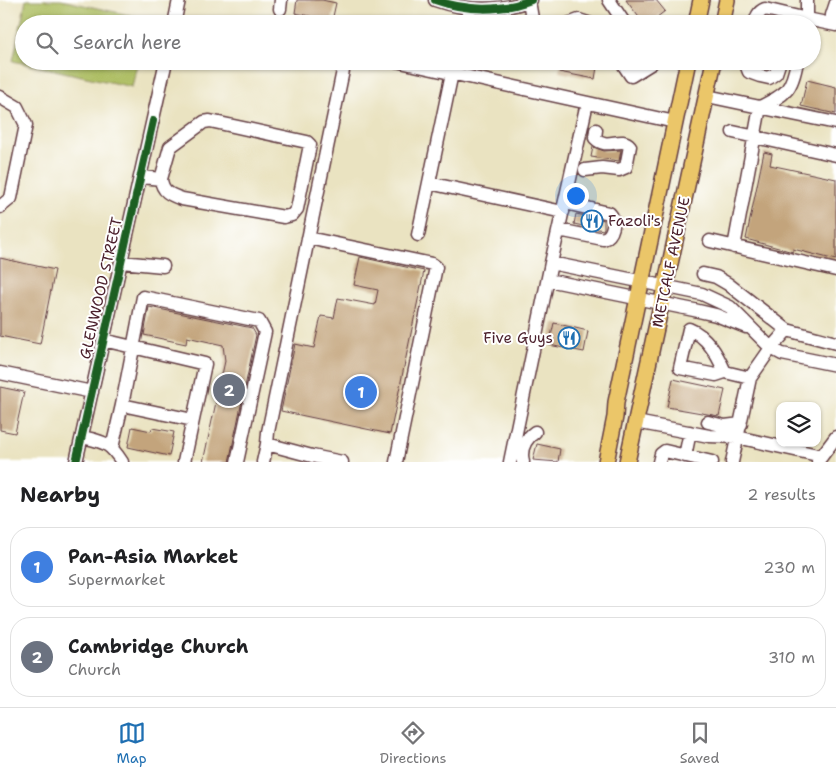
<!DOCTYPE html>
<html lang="en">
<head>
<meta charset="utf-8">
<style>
  body { margin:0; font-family:"Shantell Sans",sans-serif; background:#f6f6f6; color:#202124 }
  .controls { position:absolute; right:15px; bottom:15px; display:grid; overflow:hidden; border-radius:10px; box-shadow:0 1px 4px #0004 }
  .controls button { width:45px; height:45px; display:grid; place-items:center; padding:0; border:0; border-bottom:1px solid #e0e0e0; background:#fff; color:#202124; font:25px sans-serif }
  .you { position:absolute; left:575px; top:195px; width:18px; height:18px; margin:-12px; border:4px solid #fff; border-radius:50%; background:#1a73e8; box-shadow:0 0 0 8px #1a73e833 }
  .badge { display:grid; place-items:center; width:32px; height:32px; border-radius:50%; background:#1f6fb2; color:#fff; font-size:16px; font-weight:700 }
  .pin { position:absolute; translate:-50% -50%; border:2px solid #fff; box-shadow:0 1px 5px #0006 }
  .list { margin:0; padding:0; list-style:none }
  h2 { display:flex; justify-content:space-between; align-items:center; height:65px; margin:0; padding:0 20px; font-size:21px }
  h2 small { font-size:16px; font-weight:400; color:#757577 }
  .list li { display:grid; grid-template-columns:32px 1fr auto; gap:15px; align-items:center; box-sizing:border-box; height:80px; margin:0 10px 10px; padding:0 10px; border:1px solid #e0e0e0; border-radius:20px }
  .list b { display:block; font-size:19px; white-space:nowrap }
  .list p { margin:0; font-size:16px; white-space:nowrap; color:#757577 }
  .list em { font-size:16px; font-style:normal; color:#757577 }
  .icon { flex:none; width:28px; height:28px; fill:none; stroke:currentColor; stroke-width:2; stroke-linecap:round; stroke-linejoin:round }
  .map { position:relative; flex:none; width:836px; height:462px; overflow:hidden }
  .search { position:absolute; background:#fff; box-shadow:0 1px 4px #0004; left:15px; right:15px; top:15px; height:55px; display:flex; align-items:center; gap:12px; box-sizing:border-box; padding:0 18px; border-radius:28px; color:#757577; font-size:19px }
  .sheet { height:245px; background:#fff }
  nav { display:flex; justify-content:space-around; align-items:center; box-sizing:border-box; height:70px; border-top:1px solid #e0e0e0; background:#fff; font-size:14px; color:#757577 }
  nav a { display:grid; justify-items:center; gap:2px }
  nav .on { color:#1f6fb2 }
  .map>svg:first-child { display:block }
</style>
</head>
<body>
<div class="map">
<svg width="836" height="462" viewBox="0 0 836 462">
  <rect width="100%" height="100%" fill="#fff"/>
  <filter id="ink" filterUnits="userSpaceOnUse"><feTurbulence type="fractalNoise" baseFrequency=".02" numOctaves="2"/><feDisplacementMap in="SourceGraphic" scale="10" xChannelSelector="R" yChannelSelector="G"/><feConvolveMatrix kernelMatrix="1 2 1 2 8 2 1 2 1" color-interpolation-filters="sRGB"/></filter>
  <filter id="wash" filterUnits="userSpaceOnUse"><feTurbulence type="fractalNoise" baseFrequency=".0096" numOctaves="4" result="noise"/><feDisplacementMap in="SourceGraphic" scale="20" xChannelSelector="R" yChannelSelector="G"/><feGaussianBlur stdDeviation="1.12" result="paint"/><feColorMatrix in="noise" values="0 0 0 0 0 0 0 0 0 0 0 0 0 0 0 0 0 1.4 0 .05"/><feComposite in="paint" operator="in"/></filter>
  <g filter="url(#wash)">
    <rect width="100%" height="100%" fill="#eae3c1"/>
    <path fill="#abbc5f" stroke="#7a6e45" d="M26,0H61L147,19L146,24H24V61H138L132,87L13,61Z"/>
    <g id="blocks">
      <path fill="#c3a47b" d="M297,0H322L336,3L332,21L295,13Z
        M626,0H656L665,11L648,24H644Z
        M561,61H598L595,79L559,72Z
        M807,80L836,87V114L801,106Z
        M593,147L604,151L621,150L619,161L591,157Z
        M764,152L772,154L770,165L836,179V260L793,249V252L746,239Z
        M576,214L604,220V228L603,230L574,224Z
        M360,257L424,271L390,434L281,411L295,344L314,348L321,316L334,318L338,298L375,305L378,290L354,285Z
        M0,258L55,270L40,344L0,336Z
        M149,307L252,328L256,335L229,462H203L225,361L223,345L187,337L186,344L144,335Z
        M554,323L588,331L584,352L549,345Z
        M673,379L725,390L719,416L667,407Z
        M0,387L24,392L15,433L0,430Z
        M132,427L151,431L152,428L174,432L169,456L128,447Z
        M537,444L560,449L558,462L533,460Z"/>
    </g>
  </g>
  <g filter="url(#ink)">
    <use href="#blocks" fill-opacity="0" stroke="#623c42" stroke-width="1"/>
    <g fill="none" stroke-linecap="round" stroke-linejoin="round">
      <g stroke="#623c42" stroke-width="15">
        <path id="minor" d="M435,0C466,11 500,12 531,0
          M609,0L625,24
          M807,0V19L836,25
          M529,1L533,24
          M280,9L281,0
          M174,24L179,0
          M466,24L469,9
          M568,24L579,20L591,24
          M755,24C757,16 758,12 765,9L807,19L805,24
          M832,24V15L836,3
          M396,61L675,122
          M621,61L631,76L652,63L651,61
          M748,61L747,67L749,72L760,76L769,78L776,73L780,61
          M707,96L836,123
          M0,97L17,107L26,125L11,198L0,207
          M733,132L836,155
          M585,170L602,168L619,170L626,167L630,146C621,135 607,151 595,138L596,130
          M142,177L161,179C162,192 171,195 182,199L284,217L292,215L297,209L310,145L307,142L210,121L204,122L170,147L161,179
          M429,183L563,212
          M559,230L603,239C613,236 617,220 609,213L565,203
          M418,235L452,73
          M308,238L432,264L436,267L396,462
          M710,241L836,270
          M734,247L760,107C786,94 792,91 797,61
          M121,262L163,266
          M551,263L702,294L730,307L771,348L782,354L836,365
          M703,274L716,277L728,284L787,330L836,343
          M548,280L694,310L716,315L746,327
          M689,329C707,336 717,354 725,372L716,375L680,368Z
          M103,340L205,364L184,462
          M725,372L750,378
          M0,373L92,392
          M193,420L122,405L143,297L259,321L265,332L237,462
          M636,422L709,436L737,437L822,456
          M708,422L725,426L741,424
          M82,437C104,442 109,442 122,462
          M112,448L122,405
          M685,456L690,432
          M818,461L836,437
          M76,462L166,61
          M263,462L267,444
          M342,462L312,456L267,444L268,432L345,61
          M510,462L551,263L587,103
          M523,462C520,450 525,439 535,432
          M659,462L661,454L665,451L712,462
          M732,462L750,378L771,348L787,330"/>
      </g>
      <g stroke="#623c42" stroke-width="18">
        <path id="major" d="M696,24L701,0
          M722,24L727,0
          M606,462L615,417L616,402L688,61
          M627,462L714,61"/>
      </g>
      <use href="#minor" stroke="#fff" stroke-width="12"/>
      <use href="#major" stroke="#ebc669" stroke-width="15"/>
      <g stroke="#fff" stroke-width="11">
        <path id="cycleway" d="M435,0C466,11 500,12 531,0
          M76,462L153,121"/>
      </g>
      <use href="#cycleway" stroke="#1b5e20" stroke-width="8"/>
    </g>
  </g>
  <defs>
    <g id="restaurant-ring" transform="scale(1.125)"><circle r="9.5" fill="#fff" stroke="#1f6fb2" stroke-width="1.5"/><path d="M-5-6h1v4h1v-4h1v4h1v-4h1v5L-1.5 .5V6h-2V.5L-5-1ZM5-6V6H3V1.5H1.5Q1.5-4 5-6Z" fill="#1f6fb2"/></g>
  </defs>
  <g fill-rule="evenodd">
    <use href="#restaurant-ring" x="592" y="221"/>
    <use href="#restaurant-ring" x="569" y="338"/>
  </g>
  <g text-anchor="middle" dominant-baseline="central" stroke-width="4" stroke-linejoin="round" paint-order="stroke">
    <g font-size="15" fill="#4a1f2b" stroke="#fff" text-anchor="start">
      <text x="608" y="221">Fazoli's</text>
      <text x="553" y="338" text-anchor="end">Five Guys</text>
    </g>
    <g font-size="15" fill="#4a1f2b" stroke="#fff">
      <text transform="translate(671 262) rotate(-78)">METCALF AVENUE</text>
      <text transform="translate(101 288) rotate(-77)">GLENWOOD STREET</text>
    </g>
  </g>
</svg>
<div class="controls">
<button><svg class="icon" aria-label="layers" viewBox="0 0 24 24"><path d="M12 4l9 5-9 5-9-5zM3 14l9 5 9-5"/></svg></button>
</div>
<div class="you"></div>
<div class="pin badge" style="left:361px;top:392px;background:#3f7fe0">1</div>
<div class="pin badge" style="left:229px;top:390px;background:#6b7280">2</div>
<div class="search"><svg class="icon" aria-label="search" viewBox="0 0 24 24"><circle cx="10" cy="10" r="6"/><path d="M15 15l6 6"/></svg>Search here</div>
</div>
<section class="sheet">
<h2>Nearby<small>2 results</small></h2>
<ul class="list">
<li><span class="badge" style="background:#3f7fe0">1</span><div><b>Pan-Asia Market</b><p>Supermarket</p></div><em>230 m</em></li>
<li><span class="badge" style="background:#6b7280">2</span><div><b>Cambridge Church</b><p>Church</p></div><em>310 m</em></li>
</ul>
</section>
<nav>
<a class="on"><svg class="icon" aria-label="map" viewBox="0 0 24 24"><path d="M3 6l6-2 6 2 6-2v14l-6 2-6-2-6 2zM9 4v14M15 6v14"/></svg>Map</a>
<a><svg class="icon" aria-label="directions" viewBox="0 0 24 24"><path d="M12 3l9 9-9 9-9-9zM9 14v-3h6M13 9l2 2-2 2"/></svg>Directions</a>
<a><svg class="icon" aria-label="saved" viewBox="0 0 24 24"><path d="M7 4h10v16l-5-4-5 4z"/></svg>Saved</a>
</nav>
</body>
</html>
